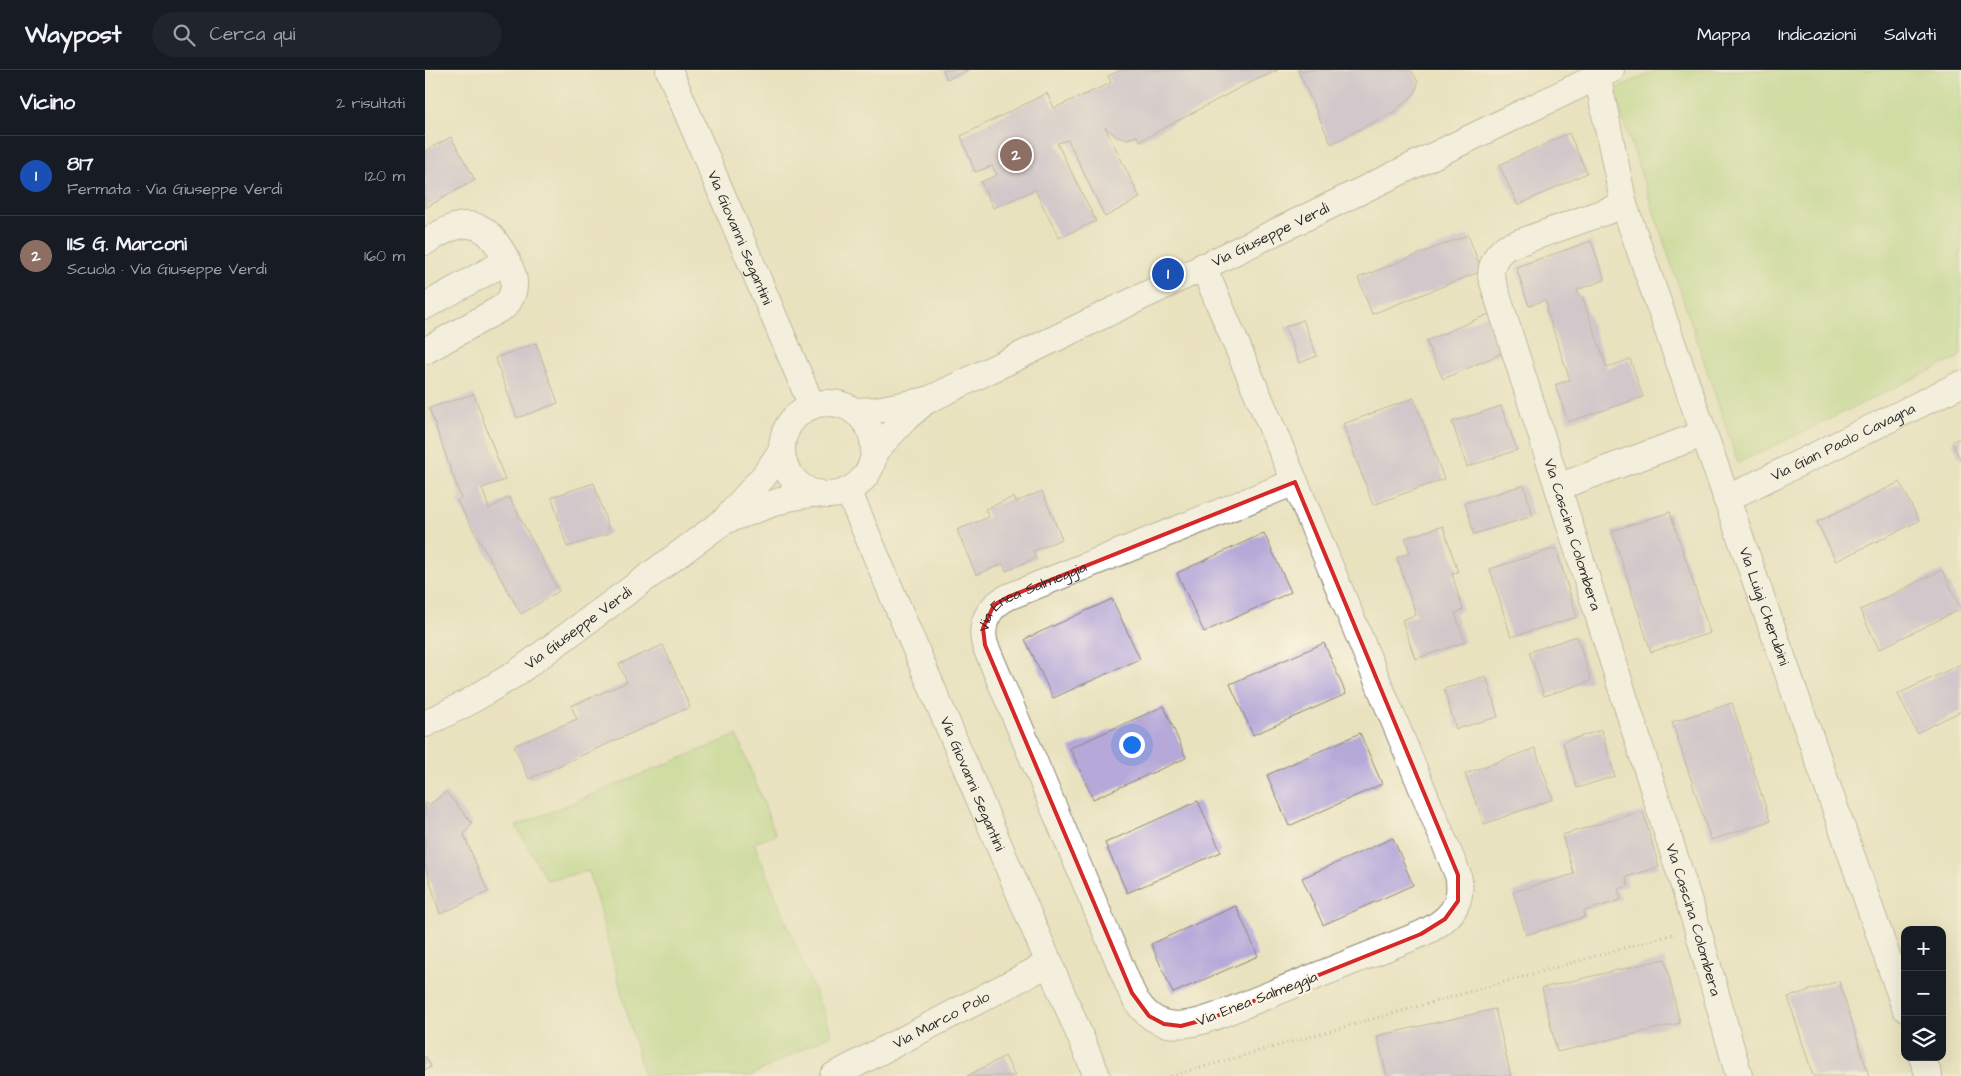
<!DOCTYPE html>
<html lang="it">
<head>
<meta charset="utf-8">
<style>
  body { margin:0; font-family:"Architects Daughter",sans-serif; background:#20242c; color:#f1f3f6 }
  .controls { position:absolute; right:15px; bottom:15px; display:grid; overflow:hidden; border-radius:10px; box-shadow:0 5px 20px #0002 }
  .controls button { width:45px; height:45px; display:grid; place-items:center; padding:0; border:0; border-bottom:1px solid #363941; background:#171b24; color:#f1f3f6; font:25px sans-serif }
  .you { position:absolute; left:706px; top:674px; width:18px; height:18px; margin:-12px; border:4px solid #fff; border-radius:50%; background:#1a73e8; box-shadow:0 0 0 8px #1a73e833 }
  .badge { display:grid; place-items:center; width:32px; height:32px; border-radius:50%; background:#2563eb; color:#fff; font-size:16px; font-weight:700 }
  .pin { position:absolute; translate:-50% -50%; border:2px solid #fff; box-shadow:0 1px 5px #0006 }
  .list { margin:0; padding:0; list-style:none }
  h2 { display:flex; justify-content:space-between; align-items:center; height:65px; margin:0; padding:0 20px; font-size:21px }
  h2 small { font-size:16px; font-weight:400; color:#9ea1a6 }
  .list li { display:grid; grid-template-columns:32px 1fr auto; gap:15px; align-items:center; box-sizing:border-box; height:80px; padding:0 20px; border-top:1px solid #363941 }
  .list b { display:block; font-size:19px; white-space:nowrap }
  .list p { margin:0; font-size:16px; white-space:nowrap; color:#9ea1a6 }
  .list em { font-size:16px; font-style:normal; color:#9ea1a6 }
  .icon { flex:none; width:28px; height:28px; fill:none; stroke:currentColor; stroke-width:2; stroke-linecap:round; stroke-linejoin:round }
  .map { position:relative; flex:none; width:1536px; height:1006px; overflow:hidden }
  header { display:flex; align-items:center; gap:30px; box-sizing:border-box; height:70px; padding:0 25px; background:#171b24; border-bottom:1px solid #363941 }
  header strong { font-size:24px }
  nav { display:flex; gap:28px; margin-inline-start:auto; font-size:18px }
  .search { width:350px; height:45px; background:#20242c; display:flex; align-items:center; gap:12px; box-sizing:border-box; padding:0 18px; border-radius:28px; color:#9ea1a6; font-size:19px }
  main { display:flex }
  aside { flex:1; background:#171b24 }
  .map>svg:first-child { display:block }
</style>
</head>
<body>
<header>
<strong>Waypost</strong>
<div class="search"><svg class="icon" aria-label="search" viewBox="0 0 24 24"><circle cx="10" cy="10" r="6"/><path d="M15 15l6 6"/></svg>Cerca qui</div>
<nav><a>Mappa</a><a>Indicazioni</a><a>Salvati</a></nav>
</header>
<main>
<aside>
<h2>Vicino<small>2 risultati</small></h2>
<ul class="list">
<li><span class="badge" style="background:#1a4fb4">1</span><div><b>817</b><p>Fermata · Via Giuseppe Verdi</p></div><em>120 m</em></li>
<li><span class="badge" style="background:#8d6e63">2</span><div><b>IIS G. Marconi</b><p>Scuola · Via Giuseppe Verdi</p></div><em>160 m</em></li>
</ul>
</aside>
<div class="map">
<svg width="1536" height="1006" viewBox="0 0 1536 1006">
  <rect width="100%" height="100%" fill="#fcf5e5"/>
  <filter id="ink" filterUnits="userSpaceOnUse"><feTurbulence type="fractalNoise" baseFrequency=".02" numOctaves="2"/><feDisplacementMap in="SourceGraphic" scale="10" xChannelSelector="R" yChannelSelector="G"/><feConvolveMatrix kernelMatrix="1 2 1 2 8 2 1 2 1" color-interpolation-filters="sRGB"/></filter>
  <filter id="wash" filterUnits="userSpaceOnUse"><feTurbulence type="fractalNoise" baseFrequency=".0096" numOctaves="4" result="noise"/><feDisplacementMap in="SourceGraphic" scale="20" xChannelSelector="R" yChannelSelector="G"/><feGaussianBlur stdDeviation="1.12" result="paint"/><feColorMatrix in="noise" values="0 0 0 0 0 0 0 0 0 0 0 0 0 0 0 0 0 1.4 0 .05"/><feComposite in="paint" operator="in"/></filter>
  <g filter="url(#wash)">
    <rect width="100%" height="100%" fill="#e9e2bf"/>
    <path fill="#b0d57f" stroke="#6e8055" d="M1232,0H1536V286L1313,393L1188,20Z
      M312,665L351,765L329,773L407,964L325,1006H219L164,801L122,810L91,756Z"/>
    <g id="blocks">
      <path fill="#b6a8d9" d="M518,0H543L522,9Z
        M696,0H853L818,16L715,71L712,66L702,69L692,67L680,57L715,128L680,147L643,70L632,73L671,151L634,168L610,120L568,138L556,112L572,105L567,96L550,102L536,66L622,23L629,38L686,13L683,6Z
        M873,0H986L993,12L991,22L970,41L906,74Z
        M1144,63L1162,103L1093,135L1074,95Z
        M26,67L50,110L0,138V81Z
        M1043,165L1057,201L947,244L933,208Z
        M1166,171L1180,210L1152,220L1154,227L1157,226L1182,298L1205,289L1218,327L1143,352L1130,315L1145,310L1121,239L1123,238L1120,230L1104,236L1091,197Z
        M1066,243L1082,281L1018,309L1001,271Z
        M878,250L892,286L874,293L860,257Z
        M111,273L133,333L92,348L70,288Z
        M49,324L80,410L57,418L64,439L84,427L134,521L96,544L32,431L36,428L4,338Z
        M989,328L1019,409L948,435L918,354Z
        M1076,336L1092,380L1042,397L1027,352Z
        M1536,367V391L1527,372Z
        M1475,412L1494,451L1411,491L1392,452Z
        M169,413L185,463L142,477L127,427Z
        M1099,415L1108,446L1049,464L1040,433Z
        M617,421L637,469L608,481L611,488L581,501L578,494L551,505L532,460L564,447L560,439L589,427L591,432Z
        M1245,442L1285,563L1226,582L1187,461Z
        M1018,456L1033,502L1027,504L1038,540L1030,543L1040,572L990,589L977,550L991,545L972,487L985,483L980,468Z
        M839,463L866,522L779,562L752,503Z
        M1131,478L1152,547L1086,567L1065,499Z
        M1517,500L1536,539L1454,579L1435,540Z
        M687,529L715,589L628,628L600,569Z
        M1152,566L1166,611L1119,626L1104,582Z
        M899,573L921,624L828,665L805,614Z
        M238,575L265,637L104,709L89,676L152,649L146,636L202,612L194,594Z
        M1536,594V641L1492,663L1473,624Z
        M1061,606L1073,647L1031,659L1019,619Z
        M1307,633L1345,751L1286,770L1247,652Z
        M739,636L761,688L668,729L645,678Z
        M1176,660L1190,706L1152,718L1138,672Z
        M935,663L957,714L864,756L842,705Z
        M1110,678L1128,729L1059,754L1040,704Z
        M21,722L47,753L39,765L63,822L15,844L0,795V731L4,735Z
        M773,731L796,782L702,823L680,773Z
        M1218,741L1234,797L1201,807L1203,816L1193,819L1196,830L1159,841L1160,847L1101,865L1088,822L1149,804L1137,765Z
        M968,768L988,815L898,855L877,808Z
        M811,836L833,886L748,923L726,874Z
        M1240,889L1255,953L1132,982L1117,918Z
        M1414,911L1444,1006H1388L1363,927Z
        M1070,939L1086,1006H962L952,966Z
        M0,986L6,997L0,1000Z
        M580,986L590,1006H542Z"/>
    </g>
  </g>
  <g filter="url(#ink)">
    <use href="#blocks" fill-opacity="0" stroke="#8a8675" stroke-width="1"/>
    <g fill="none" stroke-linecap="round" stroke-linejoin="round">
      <g stroke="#8a8675" stroke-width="28">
        <g id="minor">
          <path id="s1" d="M244,0L387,336"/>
          <path id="s2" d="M1171,0L1199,135L1081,177C1071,185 1066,193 1066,206L1272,857L1314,1006"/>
          <path id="s3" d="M1199,135L1480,938"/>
          <path d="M0,172C13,165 28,154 43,155C61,156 69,169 78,183C88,201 96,218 80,236L0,281"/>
          <path id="s4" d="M778,196L870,412L1033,805C1040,836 1022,852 996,864L789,947C753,960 726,960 707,923L560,575C554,554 564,536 583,527L870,412"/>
          <path d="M0,236L82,191"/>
          <circle cx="403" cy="379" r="46"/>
          <path id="s5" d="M430,341L452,340L503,330L1186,0"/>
          <path d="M449,382L481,348L502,330"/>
          <path d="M1133,417L1278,364"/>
          <path id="s6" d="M423,420L672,1006"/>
          <path id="s7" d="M1301,429L1536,314"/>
          <path d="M302,450L363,428L392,423"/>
          <path id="s8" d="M0,654L42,633L90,604L299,451L339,406L357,380"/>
          <path d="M1497,987L1504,1006"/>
          <path id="s9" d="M408,1006L625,893"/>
        </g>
      </g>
      <path stroke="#8a8675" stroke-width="3" stroke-dasharray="1 4" stroke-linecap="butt" d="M746,1006L1249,864"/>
      <use href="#minor" stroke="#fff" stroke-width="26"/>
    </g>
  </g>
  <path d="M0 0H1536V1006H0ZM870,412L1033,805V831L1020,849L996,864L789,947L756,956L739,954L724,946L707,923L560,575L558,558L569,535L583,527Z" fill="#e9e2bf" fill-opacity=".55" fill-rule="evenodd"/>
  <path fill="none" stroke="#d62828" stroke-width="4" stroke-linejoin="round" d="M870,412L1033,805V831L1020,849L996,864L789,947L756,956L739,954L724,946L707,923L560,575L558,558L569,535L583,527Z"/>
  <g text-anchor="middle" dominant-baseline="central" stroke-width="4.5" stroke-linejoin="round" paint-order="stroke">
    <g font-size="15" fill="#2b2b2b" stroke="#fcf5e5">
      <text stroke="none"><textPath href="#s5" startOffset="454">Via Giuseppe Verdi</textPath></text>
      <text stroke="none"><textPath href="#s1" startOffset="182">Via Giovanni Segantini</textPath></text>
      <text stroke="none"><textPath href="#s7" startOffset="130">Via Gian Paolo Cavagna</textPath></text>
      <text stroke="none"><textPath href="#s2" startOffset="568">Via Cascina Colombera</textPath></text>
      <text stroke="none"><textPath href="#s4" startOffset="1512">Via Enea Salmeggia</textPath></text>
      <text stroke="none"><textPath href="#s3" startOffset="425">Via Luigi Cherubini</textPath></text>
      <text stroke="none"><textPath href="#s8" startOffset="181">Via Giuseppe Verdi</textPath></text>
      <text stroke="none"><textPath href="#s6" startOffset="319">Via Giovanni Segantini</textPath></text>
      <text stroke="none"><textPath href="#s2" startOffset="972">Via Cascina Colombera</textPath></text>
      <text transform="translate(832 929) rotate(-21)">Via Enea Salmeggia</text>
      <text stroke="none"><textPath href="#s9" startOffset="122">Via Marco Polo</textPath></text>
    </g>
  </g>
</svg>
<div class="controls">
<button>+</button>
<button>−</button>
<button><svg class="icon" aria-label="layers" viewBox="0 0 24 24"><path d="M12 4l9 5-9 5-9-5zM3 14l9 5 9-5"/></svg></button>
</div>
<div class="you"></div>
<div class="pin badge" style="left:743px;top:204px;background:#1a4fb4">1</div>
<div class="pin badge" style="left:591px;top:85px;background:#8d6e63">2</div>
</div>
</main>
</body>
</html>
